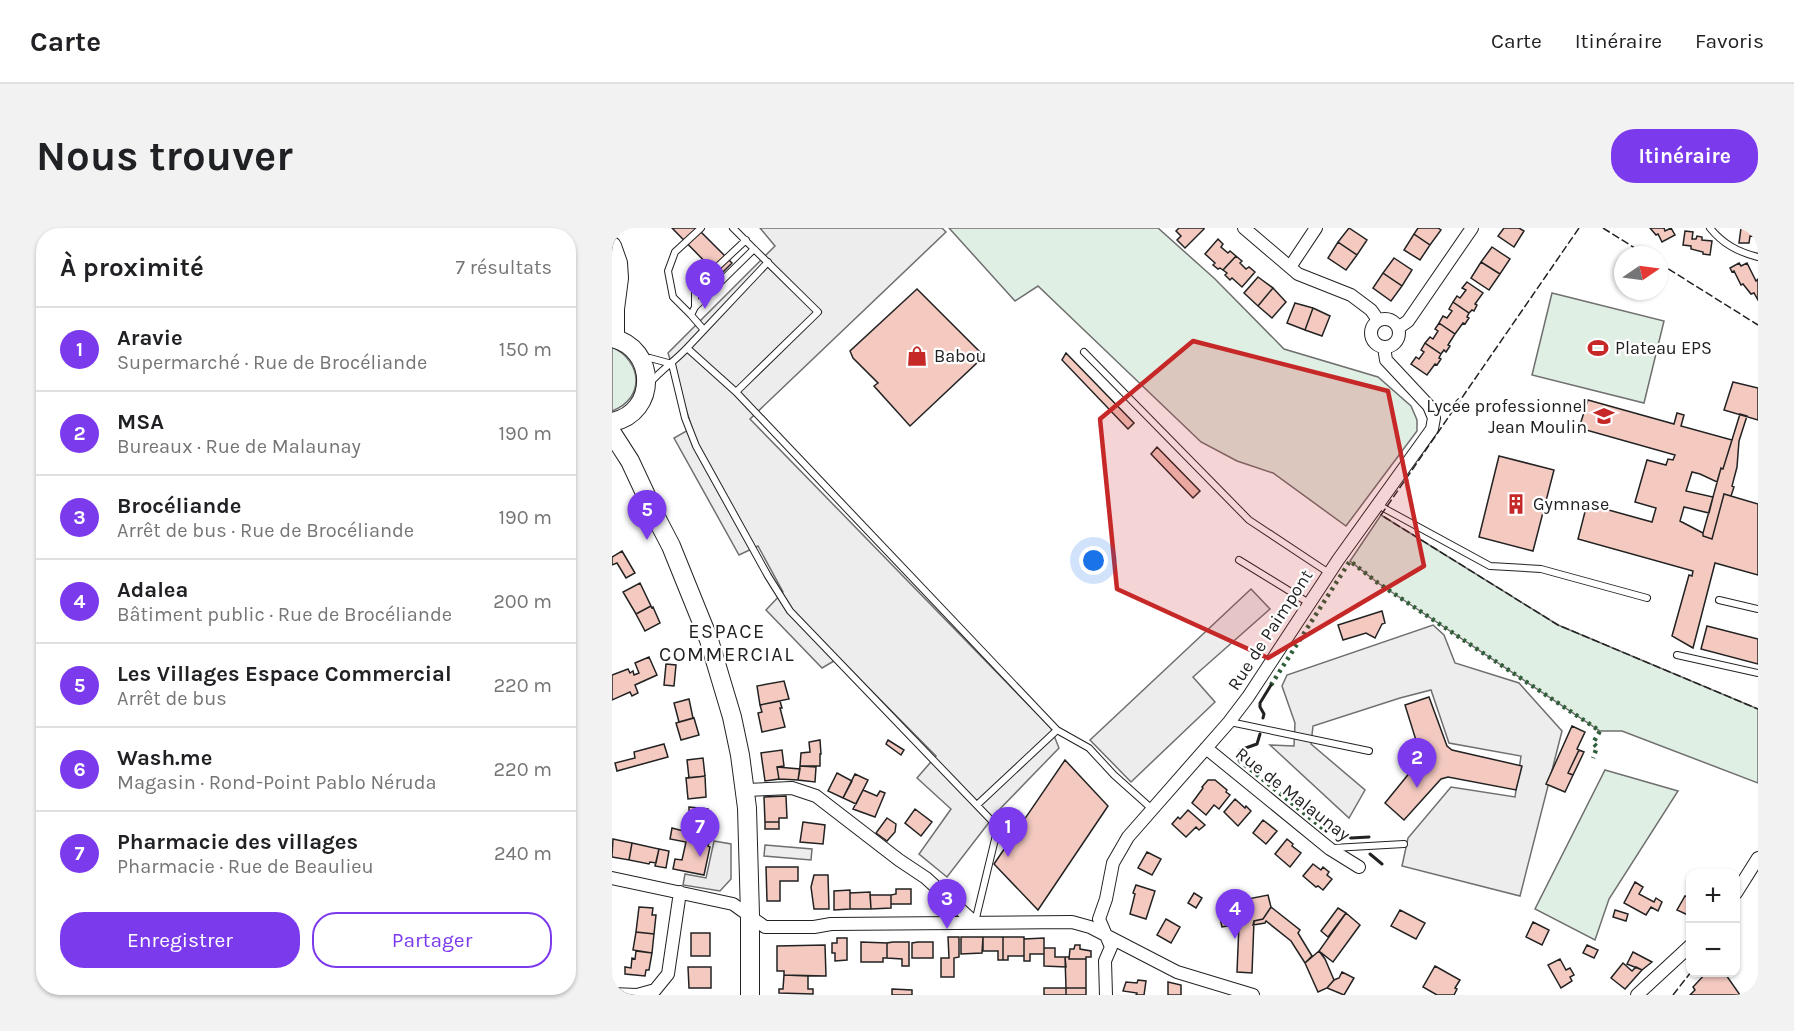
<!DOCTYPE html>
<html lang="fr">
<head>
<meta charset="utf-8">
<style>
  body { margin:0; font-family:Karla,sans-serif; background:#f2f2f2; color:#202124 }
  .controls { position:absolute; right:18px; bottom:18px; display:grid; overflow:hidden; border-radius:12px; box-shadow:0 2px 4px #0004 }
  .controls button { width:54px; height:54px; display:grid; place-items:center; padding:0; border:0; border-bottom:2px solid #e0e0e0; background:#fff; color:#202124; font:30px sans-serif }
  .compass { position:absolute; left:1002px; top:18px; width:54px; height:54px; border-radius:50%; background:#fff; box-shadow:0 2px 4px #0004; rotate:77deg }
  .you { position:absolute; left:482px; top:333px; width:21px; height:21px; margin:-15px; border:4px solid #fff; border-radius:50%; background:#1a73e8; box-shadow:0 0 0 9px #1a73e833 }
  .badge { display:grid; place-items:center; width:39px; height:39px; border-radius:50%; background:#7c3aed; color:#fff; font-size:20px; font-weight:700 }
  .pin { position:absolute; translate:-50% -50px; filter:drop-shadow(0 2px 3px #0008) }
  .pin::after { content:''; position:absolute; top:32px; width:21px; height:18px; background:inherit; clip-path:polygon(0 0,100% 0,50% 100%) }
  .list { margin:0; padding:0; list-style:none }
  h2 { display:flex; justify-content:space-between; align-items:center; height:78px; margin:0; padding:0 24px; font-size:26px }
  h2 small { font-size:20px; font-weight:400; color:#757577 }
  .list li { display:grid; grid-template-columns:39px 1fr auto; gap:18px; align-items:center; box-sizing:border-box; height:84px; padding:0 24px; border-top:2px solid #e0e0e0 }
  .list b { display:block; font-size:22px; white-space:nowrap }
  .list p { margin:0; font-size:20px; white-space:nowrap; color:#757577 }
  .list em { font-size:20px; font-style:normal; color:#757577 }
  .actions { display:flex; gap:12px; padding:18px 24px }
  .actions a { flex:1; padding:14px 0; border:2px solid #7c3aed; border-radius:24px; text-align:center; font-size:21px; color:#7c3aed }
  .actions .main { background:#7c3aed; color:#fff }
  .map { position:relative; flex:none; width:1146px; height:767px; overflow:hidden; border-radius:24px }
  header { display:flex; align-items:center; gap:36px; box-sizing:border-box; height:84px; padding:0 30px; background:#fff; border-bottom:2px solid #e0e0e0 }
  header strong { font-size:28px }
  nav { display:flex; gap:33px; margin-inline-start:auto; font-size:21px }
  .intro { display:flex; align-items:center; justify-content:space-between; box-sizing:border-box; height:144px; padding:0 36px }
  h1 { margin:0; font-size:42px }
  .button { padding:15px 27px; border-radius:24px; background:#7c3aed; color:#fff; font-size:21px; font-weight:700 }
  main { display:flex; gap:36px; padding:0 36px }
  aside { flex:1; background:#fff; border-radius:24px; box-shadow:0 2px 4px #0004 }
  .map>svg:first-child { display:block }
</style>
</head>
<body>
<header>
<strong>Carte</strong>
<nav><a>Carte</a><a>Itinéraire</a><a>Favoris</a></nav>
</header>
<div class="intro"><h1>Nous trouver</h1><a class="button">Itinéraire</a></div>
<main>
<aside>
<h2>À proximité<small>7 résultats</small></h2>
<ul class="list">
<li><span class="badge">1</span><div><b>Aravie</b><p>Supermarché · Rue de Brocéliande</p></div><em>150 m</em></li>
<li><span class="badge">2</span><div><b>MSA</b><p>Bureaux · Rue de Malaunay</p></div><em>190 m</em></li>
<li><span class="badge">3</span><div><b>Brocéliande</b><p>Arrêt de bus · Rue de Brocéliande</p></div><em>190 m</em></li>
<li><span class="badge">4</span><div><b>Adalea</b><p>Bâtiment public · Rue de Brocéliande</p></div><em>200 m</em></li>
<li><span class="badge">5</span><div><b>Les Villages Espace Commercial</b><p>Arrêt de bus</p></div><em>220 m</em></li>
<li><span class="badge">6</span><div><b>Wash.me</b><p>Magasin · Rond-Point Pablo Néruda</p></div><em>220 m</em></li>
<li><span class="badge">7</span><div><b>Pharmacie des villages</b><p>Pharmacie · Rue de Beaulieu</p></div><em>240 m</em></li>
</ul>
<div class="actions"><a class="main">Enregistrer</a><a>Partager</a></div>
</aside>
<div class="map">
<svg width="1146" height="767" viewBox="0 0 1146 767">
  <rect width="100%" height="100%" fill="#fff"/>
  <path fill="#e0efe3" stroke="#6f6f6f" stroke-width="1.5" d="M337,0H546L603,51L672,121L766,149L799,178L805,192V203L734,298L661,245L625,233L589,214L426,58L403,73Z
    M940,65L1052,93L1032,175L920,147Z
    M0,119C30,133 34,170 0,183Z
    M769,287L946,397L1146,481V555L1010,503H988L766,355L738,333Z
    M993,542L1066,563L997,671L983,712L923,681Z"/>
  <path fill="#ededed" stroke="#6f6f6f" stroke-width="1.5" d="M148,0H330L334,4L138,191L439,500L447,520L385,584L335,649L307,626L339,581L305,550L324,528L227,430L210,440L154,382L171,364L146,318L127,327L62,210L80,200L56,125L163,18Z
    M639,361L658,381L581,449L603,474L519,554L478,512Z
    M821,397L832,407L843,435L907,455L950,503L908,668L790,638L796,610L839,559L903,569L909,528L837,515L819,462L788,470L701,498L699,516L753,562L737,590L658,517L682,518L683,495L670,458L675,447Z
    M102,613L119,616V651L108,663L71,657L73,646L94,650Z
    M153,617L200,621L199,632L152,628Z"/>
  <path fill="#f3c9c0" stroke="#222" stroke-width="1.5" d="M60,0H85L120,35L107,48Z
    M567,0H592V1L573,20L565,12L569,8L564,3Z
    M737,0L755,12L745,27L726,14Z
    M806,0H826L829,2L818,17L802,6Z
    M892,0H907L912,3L902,19L886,8Z
    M1038,0H1052L1053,3L1059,0L1063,7L1050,14L1046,6L1044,7Z
    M1129,0H1146V9L1138,8L1137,15H1127Z
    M1073,3L1081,4L1080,11H1084L1085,8L1090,9V12L1100,13L1098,27L1091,26V24L1079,21V18L1071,17Z
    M802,6L818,17L808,32L792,22Z
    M606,11L611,16L609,19L616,25L618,23L624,28L611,42L608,40L606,41L601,37L603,35L593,26Z
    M726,14L745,27L734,42L716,30Z
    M880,19L898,31L888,46L869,34Z
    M624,28L630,33L628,35L634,41L637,39L643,44L630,59L620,50L618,52L613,47L615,45L611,42Z
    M782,30L800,42L790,58L771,45Z
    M869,34L888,46L877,62L859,50Z
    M1127,35L1129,38L1135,35L1144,53L1146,51V72L1142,65L1139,66L1131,56L1129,57L1122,43L1120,44L1118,40Z
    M771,45L790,58L779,73L761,60Z
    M646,49L661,60L646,78L632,65Z
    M855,54L871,65L863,76L865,77L862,83L860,82L857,85L841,74L845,68L848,70L854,62L850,60Z
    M661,60L674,74L660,90L646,78Z
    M305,61L370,126L368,132L298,198L262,158L266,155L241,130L238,123Z
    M841,74L857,85L855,89L857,90L853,96L851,95L843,106L827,95L831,88L835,90L840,83L837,81Z
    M683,75L701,80L693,102L675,95Z
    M701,80L718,88L710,108L693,102Z
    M827,95L843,106L836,117L838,118L834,124L832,122L829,126L813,115L818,109L821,111L826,103L823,101Z
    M813,115L829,126L827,130L829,131L825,137L823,136L815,147L799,136L804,129L807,131L812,124L809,122Z
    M454,125L522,195L516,201L450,132Z
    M1121,154L1146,160V192L1112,182Z
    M976,172L1062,196L1065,185L1072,187L1069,198L1120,212L1111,241L1109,240L1105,254L1088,246L1080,244L1074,263L1101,269L1097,285L1072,279L1068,293L1091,305V308L1100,311L1112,266L1146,276V347L1103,335L1081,420L1060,408L1077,347L1080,348L1081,343L966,311L975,276L1040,294L1044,280L1023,274L1035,232L1054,237L1056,231L1061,232L1063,227L967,200Z
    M1128,186L1135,188L1127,213L1125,239L1120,258L1122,259L1119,268L1112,266L1100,311L1091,308V305L1109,240L1111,241Z
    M545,219L588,263L581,270L539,226Z
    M887,228L942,242L921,323L867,309Z
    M10,323L23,345L14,350L5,335L0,337V329Z
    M28,355L39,378L24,386L11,364Z
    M39,378L40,380L41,379L48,395L33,403L24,386Z
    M770,383L773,395L770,396L763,410L754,405L731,412L726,397Z
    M1095,398L1146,411V436L1089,421Z
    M37,429L45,447L23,457L26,465L20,468L18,464L0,472V447L16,441L18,445L21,443L22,447L27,445L23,435Z
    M54,436L64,437L62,458L52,457Z
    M172,453L177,471L148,477L145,458Z
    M817,469L835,518L840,522L910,538L904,562L836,549L829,551L792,592L773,575L808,532V525L793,477Z
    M77,471L81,490L67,494L62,475Z
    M168,473L170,480H168L173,499L150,504L146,485L150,484L148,477Z
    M82,490L87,507L69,512L64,495Z
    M960,498L973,504L965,521L967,522L956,545L961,547L953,564L934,556Z
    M208,512L209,526H208V538H188L189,525L198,524L197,514Z
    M276,512L292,522L289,527L274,516Z
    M52,516L56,529L5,543L3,535L23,530L22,524Z
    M170,522L172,538L165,539L167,551L153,553L149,525Z
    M790,522L808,526L806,537L787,533Z
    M967,522L972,524L961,547L956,545Z
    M91,530L93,548L77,550L75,532Z
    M453,532L496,578L426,682L382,636Z
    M188,538L204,539L203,554L186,552Z
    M165,539L188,541L186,552L167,551Z
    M225,545L240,553L231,570L216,563Z
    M243,546L256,552L244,576L231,570Z
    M93,548L94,569L76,571L74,550Z
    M596,552H603L615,562L614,564L618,567L607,581L602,577L594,587L580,575L591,560L590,559Z
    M251,562L265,568L268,563L273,565L263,589L241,581Z
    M174,568L175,590H167V594H153L152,569Z
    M623,571L633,580L634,578L639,583L626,598L612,584Z
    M77,579L96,581L95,599H77Z
    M303,581L320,594L309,608L293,595Z
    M576,582L593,597L587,602L584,599L574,609L560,596L566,589L568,591Z
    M275,590L284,596L283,604L275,613L264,605Z
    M651,592L665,603L654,616L641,605Z
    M153,594H167V601H153Z
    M191,594L213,597L211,616L188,614Z
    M60,600L98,610L96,618L98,619L92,647L61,641L63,631L70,632L74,614L58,611Z
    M1,611L20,615L17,632L0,629Z
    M675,611L681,616L680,618L689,625L678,639L663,626Z
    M20,615L47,621L44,635L38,634L37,636L17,632Z
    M47,621L57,623L54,640L43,638Z
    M535,624L549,631L540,647L526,640Z
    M701,636L709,642L711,639L717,644L715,647L720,651L711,662L706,658L704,659L691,648Z
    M154,639H186V653H168V673H155Z
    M202,647H216L217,681H202L199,659Z
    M1023,654L1031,659L1027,666L1042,674L1044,670L1050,674L1046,683L1039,679L1034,687L1012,675Z
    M524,657L543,663L534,691L518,686L523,666L521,665Z
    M284,661H299V676H279V667L284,666Z
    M238,662V681L222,682V663Z
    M258,664L259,681H238V665Z
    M582,665L590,670L584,680L576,675Z
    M258,667H279V680L259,681Z
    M656,667L659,679L651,691L642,693L640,745L625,744L627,696L610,699L605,677Z
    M1073,668L1078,670V688L1065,682Z
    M27,679L41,680L40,687H44L42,706L24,704Z
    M659,679L688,702L686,705L700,728L693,735L679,713L654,693L653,695L641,697L642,693L651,691Z
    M726,680L734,685L716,709L709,703Z
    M788,682L813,695L804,711L779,698Z
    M1003,682L1016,686L1014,693L1001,689Z
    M734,685L748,697L721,734L707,723Z
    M554,691L568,699L559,715L545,707Z
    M921,694L937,702L930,717L914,709Z
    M24,704L42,706L40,725L21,722Z
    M79,705H98V728H79Z
    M336,709H347V729L342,730V749H329V730H337Z
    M349,709H371L370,725L349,726Z
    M371,709H391V732H386V723H371Z
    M391,709H412V728H396V732H391Z
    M225,710H235V732L223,733V725H220V715H225Z
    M432,710V726H418V733H412V711Z
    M249,714L275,715V730H271V734H249Z
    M281,714H297V738H290V731L275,730V715Z
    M306,714H321V730H300V715Z
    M213,717L214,748L172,747V743H165V718Z
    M463,717H468V721L479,723V729H474V731H457L458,721H462Z
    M975,717L986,722L982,730L971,725Z
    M432,720H443V729H453L454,739L432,738Z
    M24,723L40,725L37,742H34L33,748L13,746V739L19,740L20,730L23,731Z
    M707,723L713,731L722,752L715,760L706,764L693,735Z
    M1021,724L1040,734L1030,742L1015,736Z
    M453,729H457V731H474V760H454Z
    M948,731L954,742L958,740L962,747L958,749L960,753L949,760L936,737Z
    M1011,735L1020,743L1024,739L1030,742L1013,761L999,750Z
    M823,738L848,752L843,760L845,761L842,767H825L811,759Z
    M76,739H99V760H77Z
    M730,744L742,750L732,767L715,760L722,752L727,750Z
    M1095,744H1112L1128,767H1078L1083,762L1081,759Z
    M172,747L196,748V761H201V766L167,765V761H171Z
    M526,752L534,753L532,767H524L525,765L511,763L514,754L525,755Z
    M556,754L569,757V767H556Z
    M432,760H454V767H432Z
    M454,760H474V767H454Z
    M280,761L300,762V767H280Z"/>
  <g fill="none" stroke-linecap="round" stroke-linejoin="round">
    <g stroke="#222" stroke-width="8">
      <path id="lane" d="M121,0L142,21
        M1098,0C1111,16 1126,24 1146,29
        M83,79V65L88,55L134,12
        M79,87L61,69L56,43L63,24L89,0
        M92,102L156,34
        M472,124L637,292L717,345
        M33,133L38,130L60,136
        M60,136L73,190L84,218L156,348L178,383L380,593L384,607L363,694
        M37,156C49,142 63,133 75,120L124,164L206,84L142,21L83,79L79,87L92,102L75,120
        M124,164L445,502L477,520L502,547L540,581
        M766,277L878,338L929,341L1035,370
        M627,332L697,375
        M1107,372L1146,381
        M1065,427L1146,445
        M618,494L757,523
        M365,577L445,502
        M721,620L792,616"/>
    </g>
    <g stroke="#222" stroke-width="14">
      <path id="street" d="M632,0L686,46L739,67L759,82L766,92
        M678,39L704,0
        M759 105a14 14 0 1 1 28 0a14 14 0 1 1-28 0Z
        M786,100L796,93L860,0
        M594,520L718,621L747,639
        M134,562L180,560L204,568L287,632L314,650L363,695
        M0,650L121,676L153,699H202L219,696L460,694L478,699L565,744L641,767
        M1124,665L1146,630
        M0,766L25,767L43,762L56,746L68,664
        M494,767L493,733L499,719L487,691L494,671L501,635L516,609L617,494L636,469L726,332L820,201L822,190L817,178L774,132L772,119
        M1025,767L1078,718"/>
    </g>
    <g stroke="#222" stroke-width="20">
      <path id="secondary" d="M0,18L6,35L7,50L3,81V110
        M0,110C45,120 46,185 0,194
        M0,205L18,233L46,293L59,318L97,412L120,489L128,527L135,580L138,687V767"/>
    </g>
    <use href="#lane" stroke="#fff" stroke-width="6"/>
    <use href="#street" stroke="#fff" stroke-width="12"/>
    <use href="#secondary" stroke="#fff" stroke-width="18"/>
    <path stroke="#2f5e38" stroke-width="4.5" stroke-dasharray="3 4.5" stroke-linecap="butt" d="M659,457L738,333L766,355L988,503L981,515L985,519L981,530
      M627,532L714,603"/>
    <path stroke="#222" stroke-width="1.5" stroke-dasharray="8 3" stroke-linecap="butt" d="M967,0L769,287L946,397L1146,481
      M991,0L1034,27
      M1047,35L1146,97
      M1061,767L1079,744"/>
    <path stroke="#222" stroke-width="3" d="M651,490L652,486L648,479V475L659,457
      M627,532L628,522L645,516L648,506
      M714,603L720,595L739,610L757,609
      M758,626L770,636"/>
  </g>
  <path fill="#c62828" fill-opacity="0.2" stroke="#c62828" stroke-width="4.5" stroke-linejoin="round" d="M581,113L776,163L812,338L656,430L505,361L488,191Z"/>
  <defs>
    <g id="stadium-bare" transform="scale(1.62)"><path d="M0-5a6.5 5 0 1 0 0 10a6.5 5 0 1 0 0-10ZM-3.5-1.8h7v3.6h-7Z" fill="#c62828" stroke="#fff" stroke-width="2.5" paint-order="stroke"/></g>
    <g id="shop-bare" transform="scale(1.62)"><path d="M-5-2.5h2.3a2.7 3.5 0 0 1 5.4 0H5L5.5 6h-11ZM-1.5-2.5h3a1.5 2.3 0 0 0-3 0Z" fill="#c62828" stroke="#fff" stroke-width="2.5" paint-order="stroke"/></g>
    <g id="school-bare" transform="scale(1.62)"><path d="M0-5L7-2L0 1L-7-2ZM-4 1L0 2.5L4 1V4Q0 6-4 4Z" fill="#c62828" stroke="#fff" stroke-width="2.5" paint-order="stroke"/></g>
    <g id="building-bare" transform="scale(1.62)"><path d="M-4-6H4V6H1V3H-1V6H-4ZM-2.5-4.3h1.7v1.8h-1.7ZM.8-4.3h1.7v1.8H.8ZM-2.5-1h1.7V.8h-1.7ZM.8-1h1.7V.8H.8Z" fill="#c62828" stroke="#fff" stroke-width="2.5" paint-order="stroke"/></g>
  </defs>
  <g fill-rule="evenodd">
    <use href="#stadium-bare" x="986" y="120"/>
    <use href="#shop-bare" x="305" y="128"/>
    <use href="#school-bare" x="992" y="188"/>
    <use href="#building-bare" x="904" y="276"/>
  </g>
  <g text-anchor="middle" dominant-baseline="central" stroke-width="4.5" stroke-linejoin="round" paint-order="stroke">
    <g font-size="18" fill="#222" stroke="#fff" text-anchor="start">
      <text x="1003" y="120">Plateau EPS</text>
      <text x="322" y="128">Babou</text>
      <text x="975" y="178" text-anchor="end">Lycée professionnel<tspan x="975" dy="21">Jean Moulin</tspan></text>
      <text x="921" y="276">Gymnase</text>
    </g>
    <g font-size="18" fill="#222" stroke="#fff">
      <text transform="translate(658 402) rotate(-57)">Rue de Paimpont</text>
      <text transform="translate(681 566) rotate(38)">Rue de Malaunay</text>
    </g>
    <g font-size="20" letter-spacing="1.5" fill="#222" stroke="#fff">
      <text x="115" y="403">ESPACE<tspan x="115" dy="23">COMMERCIAL</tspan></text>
    </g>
  </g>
</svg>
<div class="controls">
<button>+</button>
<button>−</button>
</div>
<svg class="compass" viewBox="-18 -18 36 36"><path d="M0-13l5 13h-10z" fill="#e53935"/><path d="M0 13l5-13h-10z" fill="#757577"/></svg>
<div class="you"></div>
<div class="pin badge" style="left:396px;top:629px">1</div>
<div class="pin badge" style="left:805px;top:560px">2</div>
<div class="pin badge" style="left:335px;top:701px">3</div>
<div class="pin badge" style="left:623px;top:711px">4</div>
<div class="pin badge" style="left:35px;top:312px">5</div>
<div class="pin badge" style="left:93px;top:81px">6</div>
<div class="pin badge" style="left:88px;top:629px">7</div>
</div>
</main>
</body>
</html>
